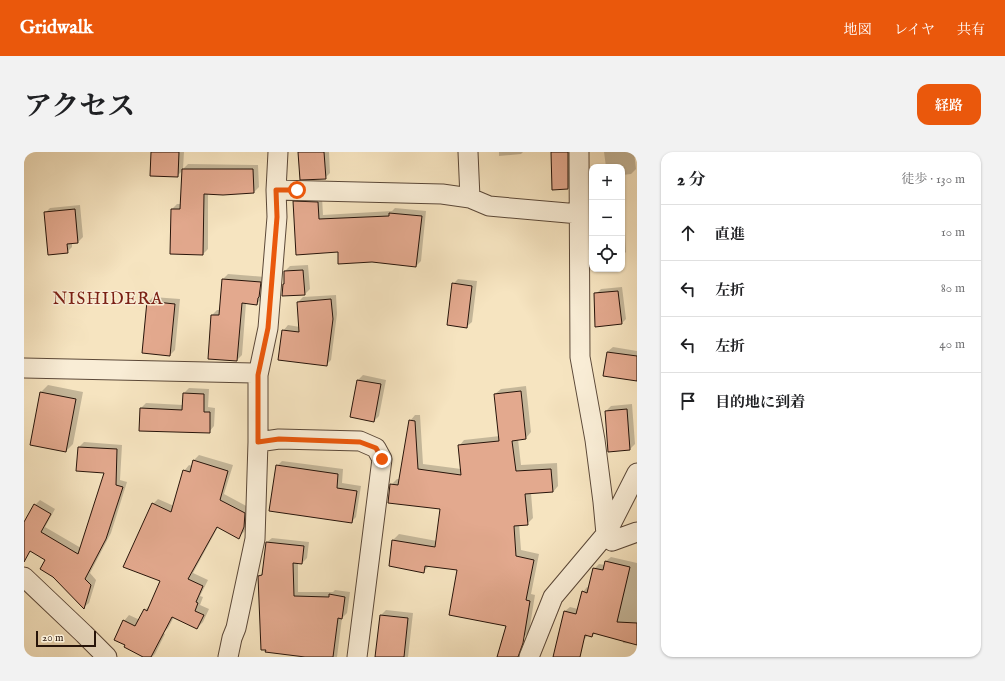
<!DOCTYPE html>
<html lang="ja">
<head>
<meta charset="utf-8">
<style>
  body { margin:0; font-family:"IM FELL English","Noto Serif JP",serif; background:#f2f2f2; color:#202124 }
  .controls { position:absolute; right:12px; top:12px; display:grid; overflow:hidden; border-radius:8px; box-shadow:0 1px 3px #0004 }
  .controls button { width:36px; height:36px; display:grid; place-items:center; padding:0; border:0; border-bottom:1px solid #e0e0e0; background:#fff; color:#202124; font:20px sans-serif }
  .scale { position:absolute; left:12px; bottom:10px; width:60px; box-sizing:border-box; padding-left:4px; border:2px solid #27140a; border-top:0; font-size:11px; line-height:14px; white-space:nowrap; color:#27140a; -webkit-text-stroke:3px #f9edd6; paint-order:stroke }
  .stop { position:absolute; width:12px; height:12px; margin:-9px; border:3px solid #ea580c; border-radius:50%; background:#fff }
  .stop.end { background:#ea580c; border-color:#fff; box-shadow:0 1px 4px #0008 }
  .list { margin:0; padding:0; list-style:none }
  h2 { display:flex; justify-content:space-between; align-items:center; height:52px; margin:0; padding:0 16px; font-size:17px }
  h2 small { font-size:13px; font-weight:400; color:#757577 }
  .list li { display:grid; grid-template-columns:26px 1fr auto; gap:12px; align-items:center; box-sizing:border-box; height:56px; padding:0 16px; border-top:1px solid #e0e0e0 }
  .list b { display:block; font-size:15px; white-space:nowrap }
  .list em { font-size:13px; font-style:normal; color:#757577 }
  .icon { flex:none; width:22px; height:22px; fill:none; stroke:currentColor; stroke-width:2; stroke-linecap:round; stroke-linejoin:round }
  .map { position:relative; flex:none; width:613px; height:505px; overflow:hidden; border-radius:12px }
  header { display:flex; align-items:center; gap:24px; box-sizing:border-box; height:56px; padding:0 20px; background:#ea580c; color:#fff }
  header strong { font-size:19px }
  nav { display:flex; gap:22px; margin-inline-start:auto; font-size:14px }
  .intro { display:flex; align-items:center; justify-content:space-between; box-sizing:border-box; height:96px; padding:0 24px }
  h1 { margin:0; font-size:28px }
  .button { padding:10px 18px; border-radius:12px; background:#ea580c; color:#fff; font-size:14px; font-weight:700 }
  main { display:flex; gap:24px; padding:0 24px }
  aside { flex:1; background:#fff; border-radius:12px; box-shadow:0 1px 3px #0004 }
  .map>svg:first-child { display:block }
</style>
</head>
<body>
<header>
<strong>Gridwalk</strong>
<nav><a>地図</a><a>レイヤ</a><a>共有</a></nav>
</header>
<div class="intro"><h1>アクセス</h1><a class="button">経路</a></div>
<main>
<div class="map">
<svg width="613" height="505" viewBox="0 0 613 505">
  <rect width="100%" height="100%" fill="#f6e4c0"/>
  <filter id="stains"><feTurbulence type="fractalNoise" baseFrequency=".005" numOctaves="4"/><feColorMatrix values="0 0 0 0 .2 0 0 0 0 .09 0 0 0 0 .02 0 0 0 .5 -.17"/></filter>
  <radialGradient id="worn" r=".72"><stop offset=".6" stop-color="#630" stop-opacity="0"/><stop offset="1" stop-color="#630" stop-opacity=".3"/></radialGradient>
  <path fill="#0003" d="M128,0H160L159,17L164,12L234,13L235,35L230,40L184,41V97L179,102L148,57L153,52H157L158,19L153,24Z
    M275,0H305L306,21L301,26Z
    M475,0H499L497,2L475,4Z
    M528,0H549V31L544,36Z
    M580,0H610L612,17L607,22L598,23V15H582Z
    M275,45H298L299,63L368,59L371,56L402,59L397,109L392,114L315,99L270,50Z
    M56,53L59,85L54,90H48V95L43,100L21,61L26,56Z
    M598,58H600L602,100L598,104Z
    M284,113L286,137L281,142L260,132L261,131V119L266,114Z
    M204,122L241,125L238,146L233,152L222,151L218,203L213,208L188,163L193,158H196L199,127Z
    M434,127L453,129L448,170L442,175L429,132Z
    M598,135L602,167L597,172L573,141L577,137Z
    M312,143L313,162L307,208L302,213L259,179L264,173L276,175L274,150L279,145Z
    M129,145L156,147L151,198L146,203L124,150Z
    M589,195L613,199V228L583,200Z
    M339,223L362,228L355,264L350,269L334,228Z
    M24,233L59,240L49,292L42,299L17,240Z
    M502,234L507,280L502,286L494,287L497,313L533,311L534,334L529,340L507,341L509,366L503,372H495L497,398L515,402L507,442L511,443L505,480L499,486L484,473L434,418L405,414L399,420L366,414L369,388L375,382L413,389L417,356L367,333L373,327H376L386,269L391,263H396L399,312L437,317L435,294L440,288L476,284L471,242L477,237Z
    M165,236L185,237L184,255L191,256L190,274L185,280L117,256L122,251L159,253L160,241Z
    M608,252L611,292L606,297L582,259L587,254Z
    M60,290L98,293L96,328L103,330L87,381L66,421L72,428L65,451L60,455L22,408L0,395V372L11,353L16,348L31,357L21,375L57,396L82,320L55,295Z
    M175,303L209,313L200,342L226,356L225,369L220,380L214,385L194,375L169,421L184,428L176,444L179,445L176,453L185,457L179,470L173,476L150,465L144,476L139,481L141,482L131,502L128,505H121L100,469L105,463L116,468L121,458L126,453L137,429L129,352L134,347L150,354L160,319L165,313L168,314L170,308Z
    M258,309L319,317L318,331L337,334L332,365L327,370L253,314Z
    M248,386L285,390L283,406L278,411H274V440H309L311,438L326,440L323,461L318,466L313,505H281L235,425L239,420L243,390Z
    M587,405L613,411V492L599,491V488L571,481L568,484L564,483L559,489L541,459L546,455L554,457L559,440L563,435L565,436L570,417L575,412L581,413L582,409Z
    M362,458L389,461L384,505H352L357,463Z"/>
  <path fill="#e3a98e" stroke="#27140a" d="M127,0H155L154,25L126,24Z
    M274,0H300L302,27L276,28Z
    M527,0H544V37L528,38Z
    M158,17H229L230,41L199,43L180,42L179,103L146,102L147,57H156Z
    M269,49L294,50L295,67L365,64V61L398,64L392,115L348,110L314,112V100L272,103Z
    M51,57L54,91L43,92L44,101L24,103L20,60Z
    M279,118L281,143L258,144L259,132H260V119Z
    M198,127L237,130L235,145L234,146L233,153L218,151L213,209L184,207L187,163H195Z
    M428,131L448,134L443,176L423,173Z
    M594,139L598,172L571,175L570,141Z
    M307,147L309,167L303,214L254,208L258,178L275,180L273,150Z
    M123,149L151,152L146,204L118,201Z
    M583,200L613,204V229L579,224Z
    M333,228L357,232L350,270L326,265Z
    M497,239L502,287L488,289L492,319L527,317L529,340L501,342L504,373L490,374L492,404L510,408L502,448L506,449L499,491L494,505H473L482,474L425,463L433,418L401,414L400,421L365,414L368,388L411,395L416,357L364,351L366,332L374,333L385,268L391,269L394,317L437,323L434,293L475,289L470,242Z
    M16,240L52,247L42,300L6,293Z
    M159,241L180,242V260H186V281L115,279L116,256L158,258Z
    M603,257L606,298L584,300L581,259Z
    M54,295L93,297L92,333L99,335L82,387L61,427L67,433L60,457L29,425L16,417L21,408L6,399L0,410V370L10,352L27,362L17,380L54,402L80,321L52,319Z
    M169,308L204,319L196,348L221,361L220,375L215,387L193,375L164,427L179,434L172,450L174,451L171,459L180,463L173,477L148,465L127,505H119L100,495L101,493L90,488L99,468L111,474L120,457L123,459L136,429L99,415L128,351L147,360L159,318L166,320Z
    M252,313L314,322L313,336L333,339L328,371L245,359Z
    M242,390L280,394L278,412L269,411L270,444L305,445V442L321,445L318,467L314,466L309,505H281L241,500L242,498H237L234,424L238,423Z
    M581,409L606,415L593,470L613,471V493L569,481L568,485L561,483L556,505H529L540,459L552,462L558,439L563,441L569,416L579,418Z
    M356,463L384,466L380,505H351Z"/>
  <g fill="none" stroke-linecap="round" stroke-linejoin="round">
    <g stroke="#5b4838" stroke-width="21">
      <path id="street" d="M555,0L556,205L571,288L579,350L582,382L588,389L613,380
        M252,38L418,42L446,46L444,0
        M446,46L465,54L555,62
        M0,216L229,221L234,223
        M234,290L255,287L336,289L352,296L358,307L333,505
        M0,425L60,482L83,505
        M204,505L208,486L212,476L231,387L234,290V223L244,176L253,65L252,38L254,0
        M505,505L529,445L582,382L613,321"/>
    </g>
    <use href="#street" stroke="#f9edd6" stroke-width="19"/>
  </g>
  <g fill="none" stroke-linecap="round" stroke-linejoin="round">
    <path stroke="#ea580c" stroke-width="5" d="M273,38H252L253,65L244,176L234,223V290L255,287L336,290L352,296L358,307"/>
  </g>
  <g text-anchor="middle" dominant-baseline="central" stroke-width="3" stroke-linejoin="round" paint-order="stroke">
    <g font-size="17" letter-spacing="1" fill="#7a1f14" stroke="#f9edd6">
      <text x="84" y="147">NISHIDERA</text>
    </g>
  </g>
  <rect width="100%" height="100%" filter="url(#stains)"/>
  <rect width="100%" height="100%" fill="url(#worn)"/>
</svg>
<div class="controls">
<button>+</button>
<button>−</button>
<button><svg class="icon" aria-label="locate" viewBox="0 0 24 24"><circle cx="12" cy="12" r="6"/><path d="M12 2v4M12 18v4M2 12h4M18 12h4"/></svg></button>
</div>
<div class="scale">20 m</div>
<div class="stop" style="left:273px;top:38px"></div>
<div class="stop end" style="left:358px;top:307px"></div>
</div>
<aside>
<h2>2 分<small>徒歩 · 130 m</small></h2>
<ul class="list">
<li><svg class="icon" aria-label="ahead" viewBox="0 0 24 24"><path d="M12 20V5M6 11l6-6 6 6"/></svg><div><b>直進</b></div><em>10 m</em></li>
<li><svg class="icon" aria-label="left" viewBox="0 0 24 24"><path d="M17 20v-9H6M10 6l-5 5 5 5"/></svg><div><b>左折</b></div><em>80 m</em></li>
<li><svg class="icon" aria-label="left" viewBox="0 0 24 24"><path d="M17 20v-9H6M10 6l-5 5 5 5"/></svg><div><b>左折</b></div><em>40 m</em></li>
<li><svg class="icon" aria-label="arrive" viewBox="0 0 24 24"><path d="M6 21V4h12l-3 4 3 4H6"/></svg><div><b>目的地に到着</b></div></li>
</ul>
</aside>
</main>
</body>
</html>
